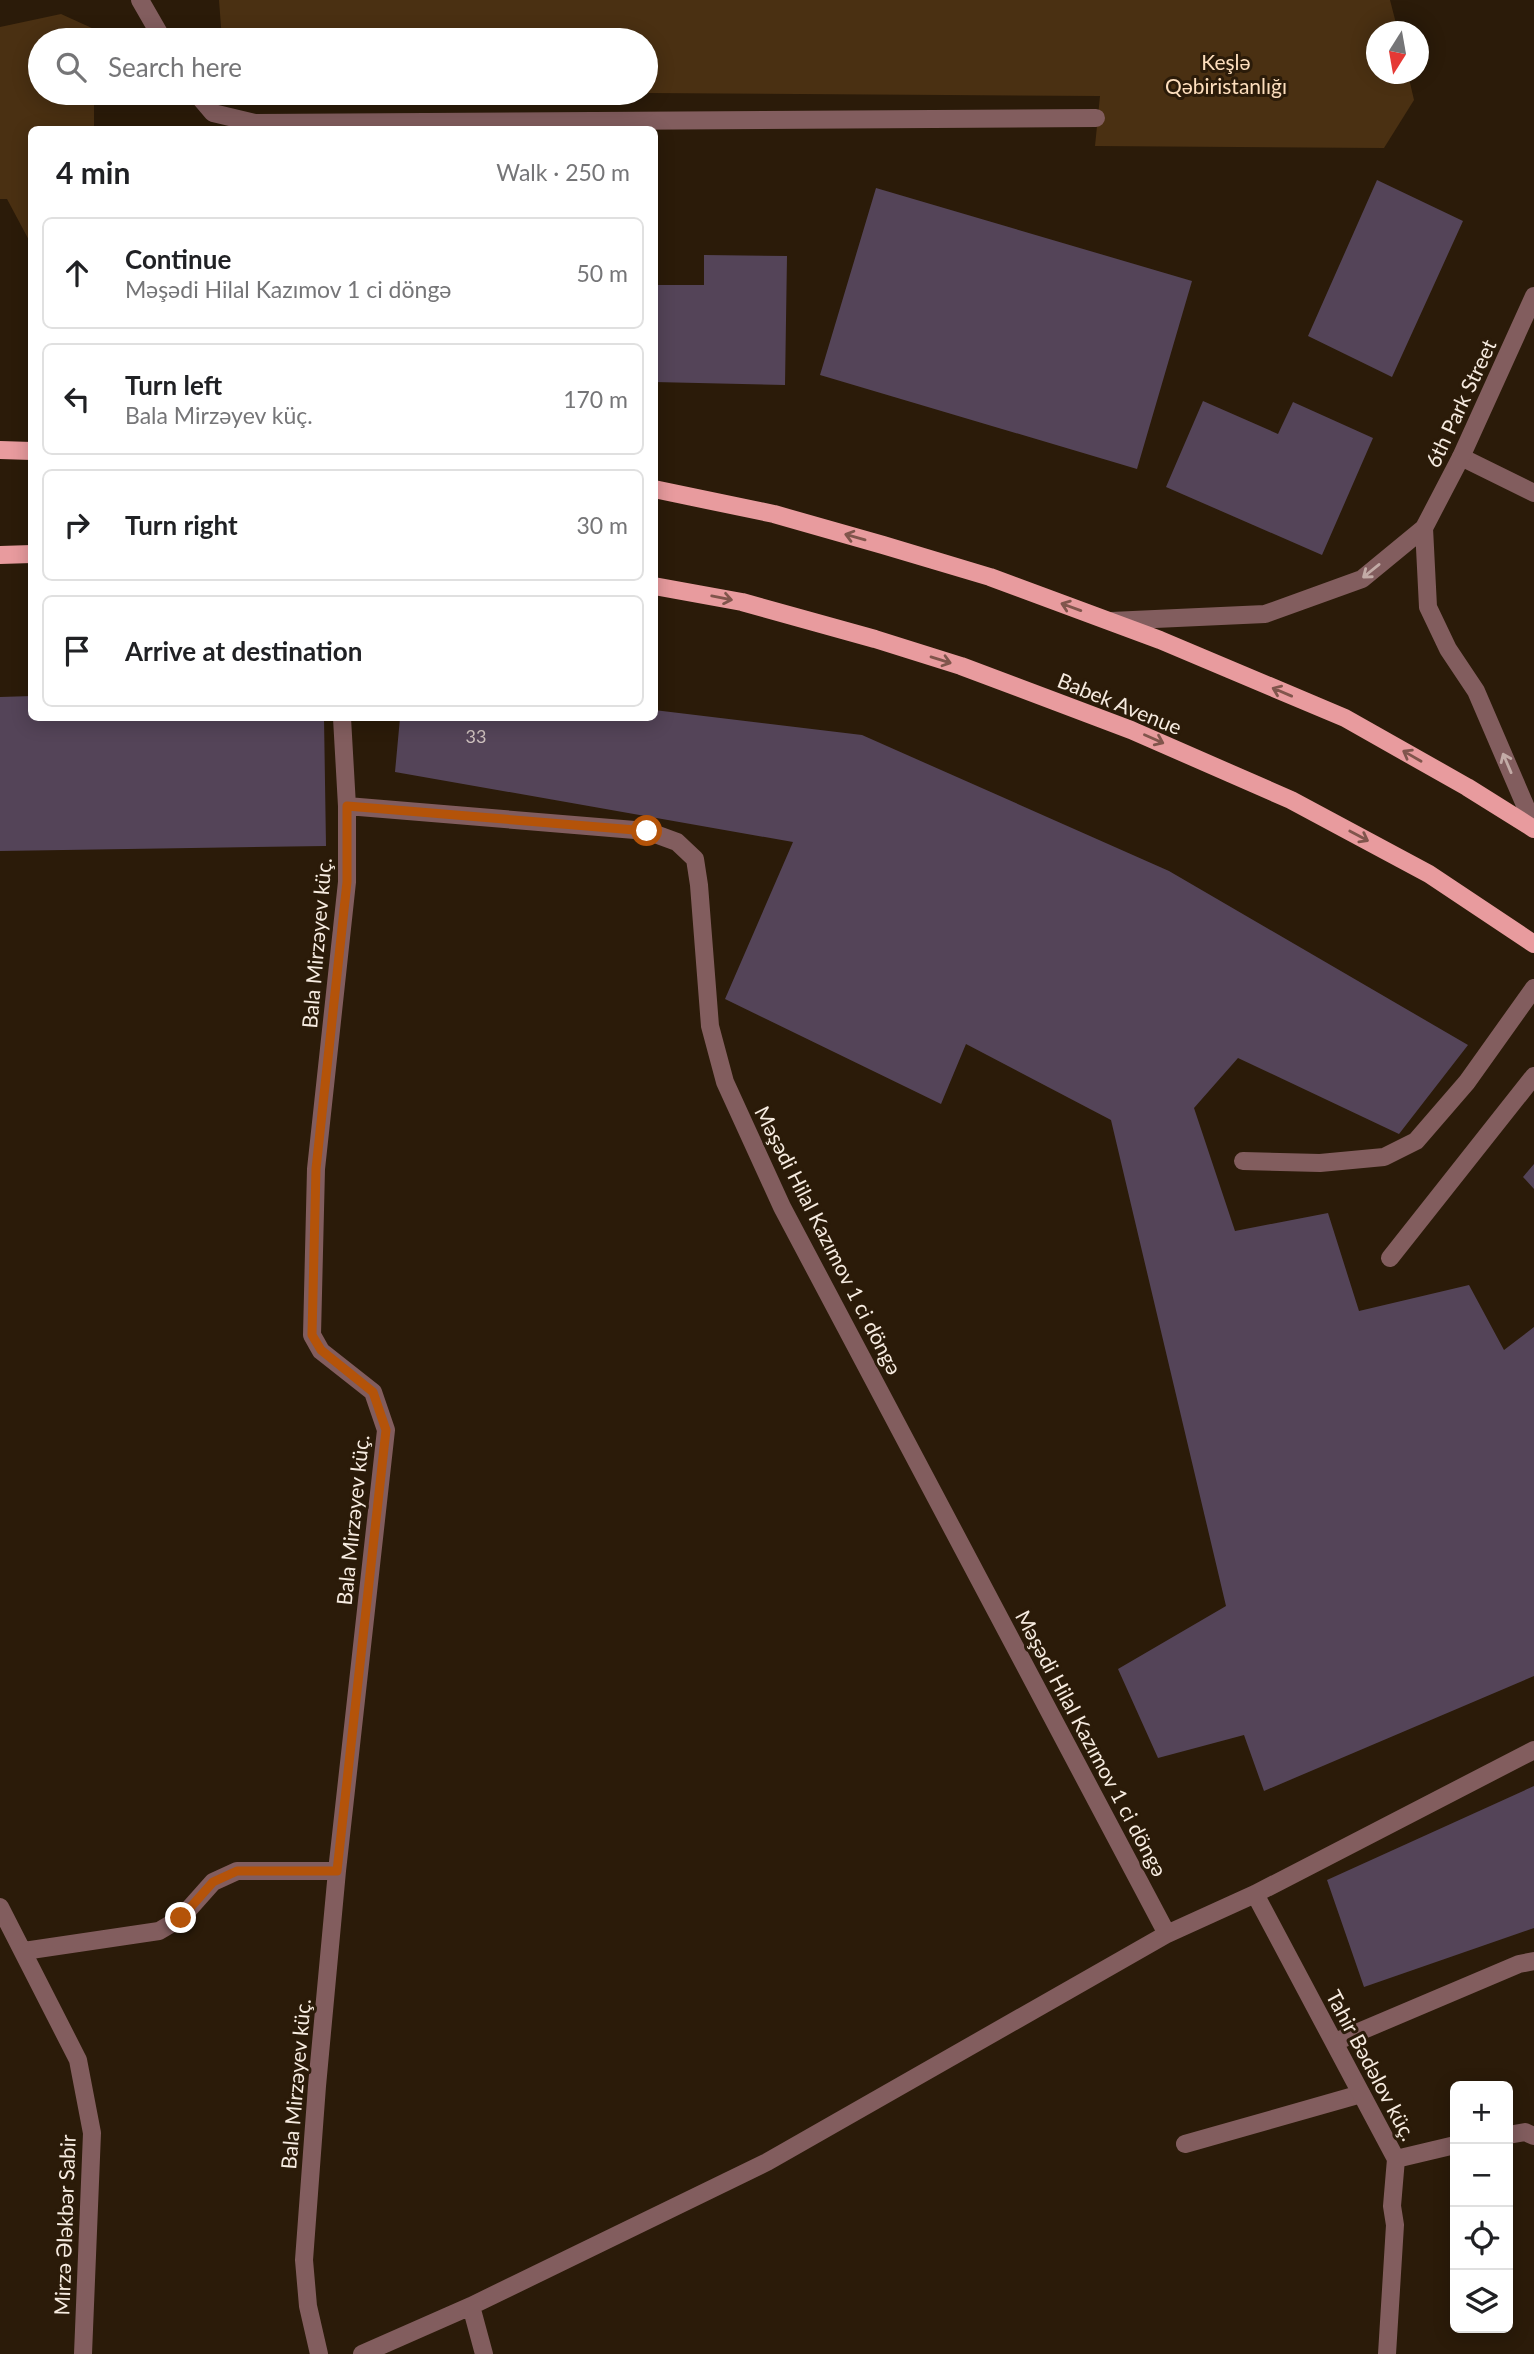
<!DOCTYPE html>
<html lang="en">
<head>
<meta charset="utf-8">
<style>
  body { margin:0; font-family:Lato,sans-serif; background:#f2f2f2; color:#202124 }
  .controls { position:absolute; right:21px; bottom:21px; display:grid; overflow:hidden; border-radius:10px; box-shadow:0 4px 18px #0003 }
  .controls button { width:63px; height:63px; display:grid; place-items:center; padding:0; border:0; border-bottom:2px solid #e0e0e0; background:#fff; color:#202124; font:35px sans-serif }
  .compass { position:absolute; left:1366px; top:21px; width:63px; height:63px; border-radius:50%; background:#fff; box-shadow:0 4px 18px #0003; rotate:191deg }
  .stop { position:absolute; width:21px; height:21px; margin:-16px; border:5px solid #b45309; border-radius:50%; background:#fff }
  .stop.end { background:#b45309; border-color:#fff; box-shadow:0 2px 7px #0008 }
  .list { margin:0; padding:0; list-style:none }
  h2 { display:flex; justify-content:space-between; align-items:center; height:91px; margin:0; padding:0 28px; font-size:30px }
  h2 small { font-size:23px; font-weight:400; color:#757577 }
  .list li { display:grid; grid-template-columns:46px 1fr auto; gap:21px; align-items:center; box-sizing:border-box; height:112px; margin:0 14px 14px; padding:0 14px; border:2px solid #e0e0e0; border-radius:10px }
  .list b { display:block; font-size:26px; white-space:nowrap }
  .list p { margin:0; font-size:23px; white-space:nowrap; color:#757577 }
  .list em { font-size:23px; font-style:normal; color:#757577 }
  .icon { flex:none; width:38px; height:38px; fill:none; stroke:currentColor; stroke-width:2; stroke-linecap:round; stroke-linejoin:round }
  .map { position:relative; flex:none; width:1534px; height:2354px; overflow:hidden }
  .search { position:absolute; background:#fff; box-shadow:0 4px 18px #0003; left:28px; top:28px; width:630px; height:77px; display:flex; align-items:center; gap:18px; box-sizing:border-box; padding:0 24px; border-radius:38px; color:#757577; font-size:26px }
  .panel { position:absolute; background:#fff; box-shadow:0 4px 18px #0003; left:28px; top:126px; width:630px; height:595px; border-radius:10px }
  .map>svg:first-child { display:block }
</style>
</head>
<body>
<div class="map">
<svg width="1534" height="2354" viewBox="0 0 1534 2354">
  <rect width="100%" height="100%" fill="#2b1b09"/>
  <path fill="#4a3012" d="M219,0H1390L1398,31L1376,32V74H1408L1414,100L1384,148L1095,146L1100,96L646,93V40H222Z
    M61,14L94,29V40H40V93H94V129L32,130L31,244L7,199H0V27Z"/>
  <path fill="#544458" d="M1377,180L1463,221L1392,377L1308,336Z
    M876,188L1192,281L1137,469L820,375Z
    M704,255L787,256L785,385L654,382V285H704Z
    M1203,401L1278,434L1293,402L1373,438L1322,555L1166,487Z
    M32,696V718H324L326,846L0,851V697Z
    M654,710L862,735L1169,871L1468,1045L1399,1134L1238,1058L1194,1108L1235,1231L1328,1213L1359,1311L1469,1285L1504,1350L1534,1327V1676L1264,1791L1244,1735L1158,1758L1118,1669L1226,1606L1111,1120L966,1044L941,1104L725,999L793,842L395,772L400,718H654Z
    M1534,1164V1189L1523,1177Z
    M1534,1786V1928L1364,1987L1327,1880Z"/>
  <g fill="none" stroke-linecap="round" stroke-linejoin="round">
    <path stroke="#825d5e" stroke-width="18" d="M140,0L163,40
      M196,93L213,113L255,123L1096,118
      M1461,457L1534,493
      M1243,1161L1320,1163L1384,1157L1416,1141L1467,1082L1534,988
      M1390,1258L1534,1076
      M1185,2144L1361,2094"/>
    <path stroke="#825d5e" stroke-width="18" d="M1424,528L1428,607L1448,649L1476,691L1534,826
      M1111,621L1265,614L1362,579L1424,528L1461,457L1534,296
      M347,806L647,831L677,842L695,859L699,885L710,1026L725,1082L782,1207L1167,1934
      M1255,1894L1396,2159L1392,2206L1395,2225L1387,2354
      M0,1907L78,2060L92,2133L83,2354
      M24,1951L159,1931L181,1918L213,1882L237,1871H337
      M1335,2042L1519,1964L1534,1961
      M1508,2135L1525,2132L1534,2136
      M1396,2159L1455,2145
      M471,2306L484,2354
      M319,2354L308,2306L304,2260L317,2086L337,1871L386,1430L373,1392L321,1351L312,1335L316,1169L347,882V806L342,718
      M362,2354L471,2306L767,2162L1167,1934L1255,1894L1534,1750"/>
    <path stroke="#e89b9e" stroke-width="18" d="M0,450L32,451
      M654,489L774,514L883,545L990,577L1160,640L1345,718L1467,787L1534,829
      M0,555L32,554
      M654,586L742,602L875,639L961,666L1131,730L1291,800L1429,874L1534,944"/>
  </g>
  <defs><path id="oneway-shaft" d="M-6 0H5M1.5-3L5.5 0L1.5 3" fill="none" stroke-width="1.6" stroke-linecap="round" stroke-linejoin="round" transform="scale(1.75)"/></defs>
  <g stroke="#80554c">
    <use href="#oneway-shaft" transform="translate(855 537) rotate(-164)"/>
    <use href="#oneway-shaft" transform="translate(722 598) rotate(11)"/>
    <use href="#oneway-shaft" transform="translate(1071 607) rotate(-160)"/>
    <use href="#oneway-shaft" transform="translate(941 660) rotate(17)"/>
    <use href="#oneway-shaft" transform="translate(1282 692) rotate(-157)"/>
    <use href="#oneway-shaft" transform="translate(1154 739) rotate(24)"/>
    <use href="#oneway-shaft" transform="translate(1412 756) rotate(-150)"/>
    <use href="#oneway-shaft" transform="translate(1359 836) rotate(28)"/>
  </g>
  <g stroke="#c2aba6">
    <use href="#oneway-shaft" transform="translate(1371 571) rotate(141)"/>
    <use href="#oneway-shaft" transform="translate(1507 763) rotate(-113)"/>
  </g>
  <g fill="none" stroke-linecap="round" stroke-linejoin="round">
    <path stroke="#b45309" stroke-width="9" d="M181,1918L213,1882L237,1871H337L386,1430L373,1392L321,1350L312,1335L316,1169L347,882V806L647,831"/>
  </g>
  <g text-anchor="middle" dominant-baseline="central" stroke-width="6" stroke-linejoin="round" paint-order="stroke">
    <g font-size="18" fill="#cec1be">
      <text x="476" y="736">33</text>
    </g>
    <g font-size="21" fill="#fddebd" stroke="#2b1b09">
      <text x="1226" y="61">Keşlə<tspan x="1226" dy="24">Qəbiristanlığı</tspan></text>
    </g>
    <g font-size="21" fill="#f6ebe0" stroke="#2b1b09">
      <text transform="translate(1460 403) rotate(-65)">6th Park Street</text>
      <text transform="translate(1120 703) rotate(22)">Babek Avenue</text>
      <text transform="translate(316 943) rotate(-85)">Bala Mirzəyev küç.</text>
      <text transform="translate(829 1240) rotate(63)">Məşədi Hilal Kazımov 1 ci döngə</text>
      <text transform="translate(352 1520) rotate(-84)">Bala Mirzəyev küç.</text>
      <text transform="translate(1092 1743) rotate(62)">Məşədi Hilal Kazımov 1 ci döngə</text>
      <text transform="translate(1372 2065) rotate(62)">Tahir Bədəlov küç.</text>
      <text transform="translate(295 2084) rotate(-85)">Bala Mirzəyev küç.</text>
      <text transform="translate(64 2225) rotate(-88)">Mirzə Ələkbər Sabir</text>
    </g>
  </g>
</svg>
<div class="controls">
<button>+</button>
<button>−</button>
<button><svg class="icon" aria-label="locate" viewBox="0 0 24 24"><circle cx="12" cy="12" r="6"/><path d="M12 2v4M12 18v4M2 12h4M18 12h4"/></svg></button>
<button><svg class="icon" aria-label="layers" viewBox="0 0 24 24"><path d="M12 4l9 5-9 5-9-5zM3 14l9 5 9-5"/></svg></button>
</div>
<svg class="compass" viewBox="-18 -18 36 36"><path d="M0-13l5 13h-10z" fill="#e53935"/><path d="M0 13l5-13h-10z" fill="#757577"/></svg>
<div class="stop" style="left:647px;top:831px"></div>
<div class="stop end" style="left:181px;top:1918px"></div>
<div class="search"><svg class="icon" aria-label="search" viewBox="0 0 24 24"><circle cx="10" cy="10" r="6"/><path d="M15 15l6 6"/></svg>Search here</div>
<section class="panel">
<h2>4 min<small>Walk · 250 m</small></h2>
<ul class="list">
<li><svg class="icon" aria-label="ahead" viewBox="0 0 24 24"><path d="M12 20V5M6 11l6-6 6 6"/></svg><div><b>Continue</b><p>Məşədi Hilal Kazımov 1 ci döngə</p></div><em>50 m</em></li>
<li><svg class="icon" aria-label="left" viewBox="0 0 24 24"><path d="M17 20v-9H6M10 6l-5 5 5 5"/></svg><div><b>Turn left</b><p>Bala Mirzəyev küç.</p></div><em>170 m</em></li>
<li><svg class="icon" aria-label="right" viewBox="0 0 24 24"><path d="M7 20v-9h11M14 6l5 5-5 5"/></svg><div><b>Turn right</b></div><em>30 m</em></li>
<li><svg class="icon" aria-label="arrive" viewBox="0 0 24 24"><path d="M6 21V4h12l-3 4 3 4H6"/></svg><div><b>Arrive at destination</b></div></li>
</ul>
</section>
</div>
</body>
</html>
